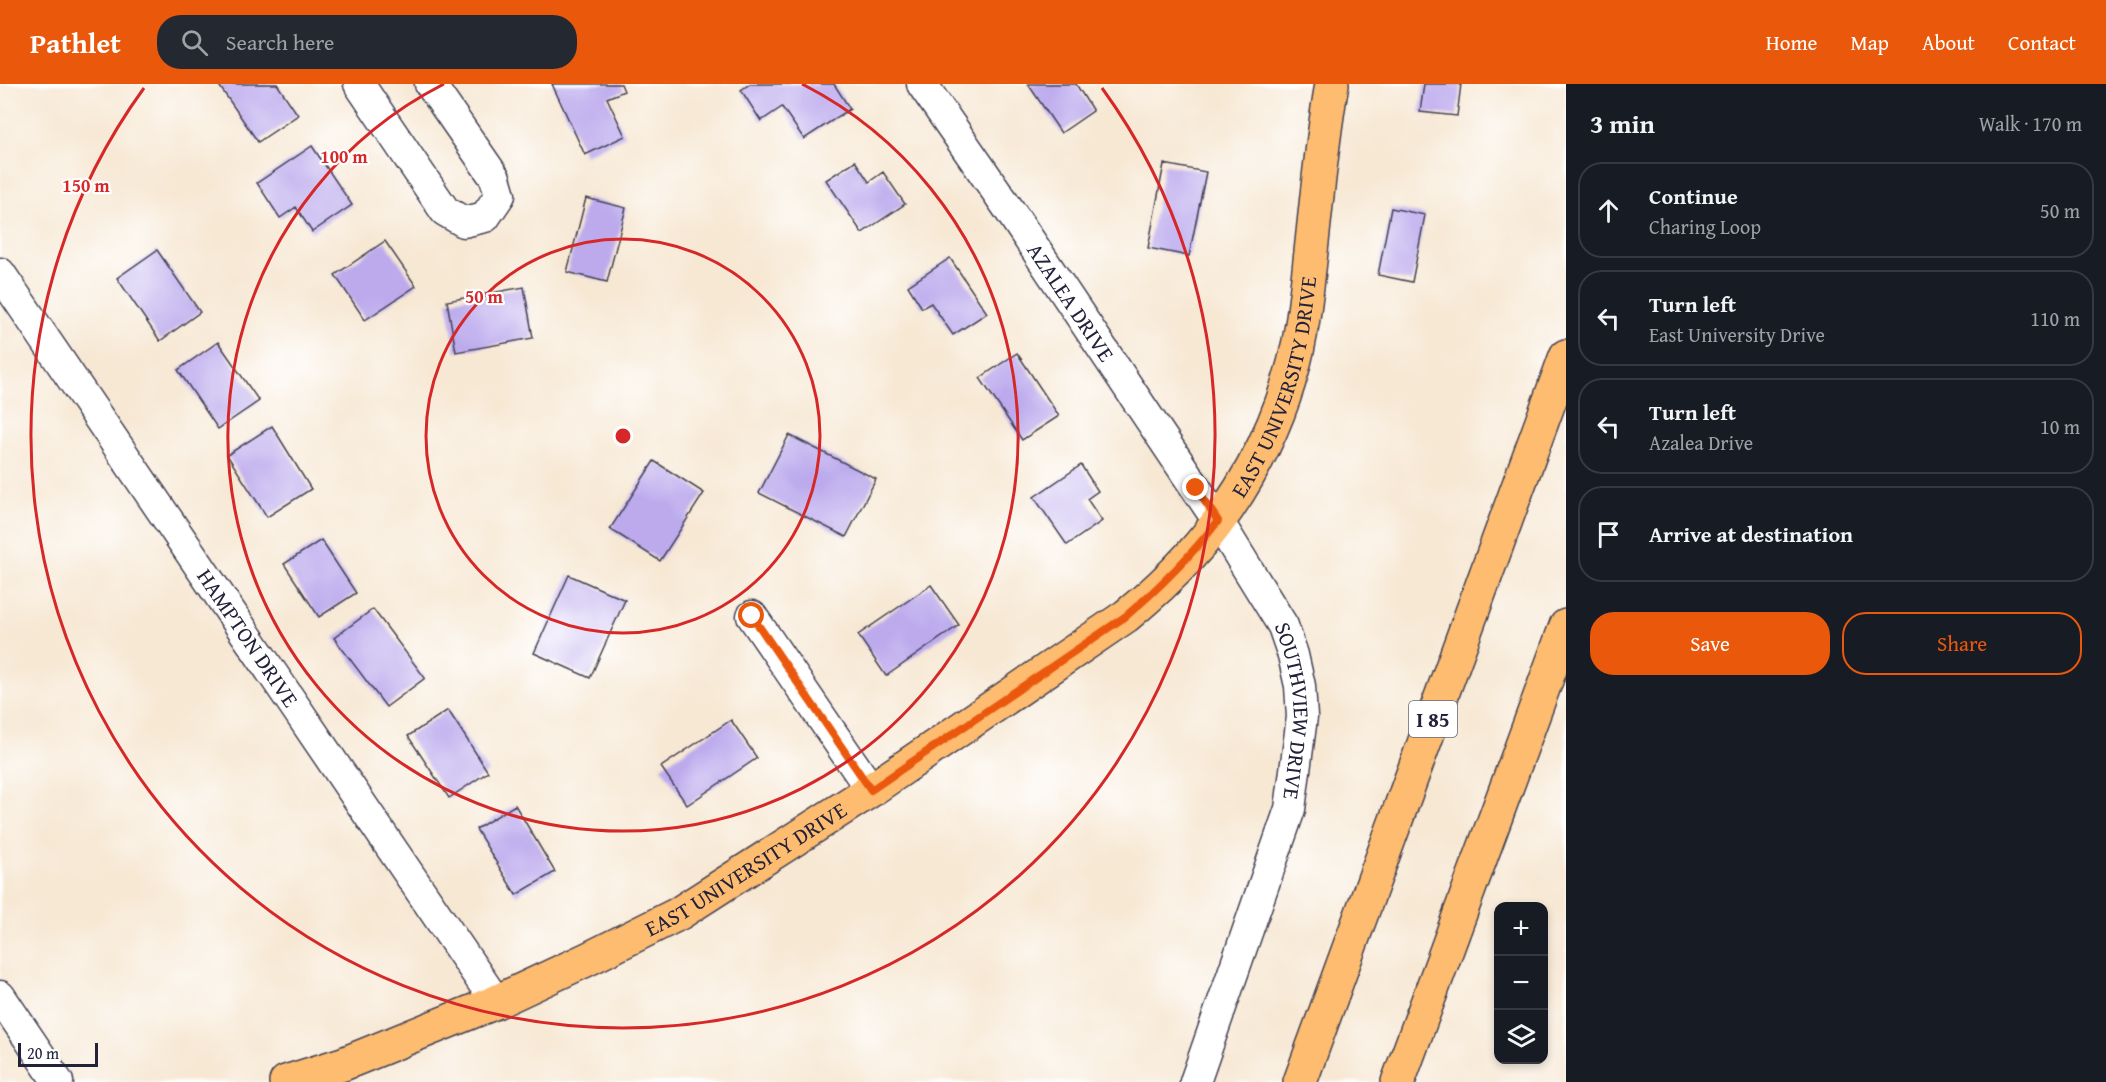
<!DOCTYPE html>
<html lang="en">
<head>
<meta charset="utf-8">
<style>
  body { margin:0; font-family:"Gentium Book Plus",serif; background:#242831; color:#f1f3f6 }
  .controls { position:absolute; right:18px; bottom:18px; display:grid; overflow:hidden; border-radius:12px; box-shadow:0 3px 9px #0003 }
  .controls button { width:54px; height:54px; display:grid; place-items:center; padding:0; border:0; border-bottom:2px solid #363941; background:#171b24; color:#f1f3f6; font:30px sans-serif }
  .scale { position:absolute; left:18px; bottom:15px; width:80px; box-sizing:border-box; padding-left:6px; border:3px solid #22223b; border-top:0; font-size:16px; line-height:21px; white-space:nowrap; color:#22223b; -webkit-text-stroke:4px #fff; paint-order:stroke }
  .stop { position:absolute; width:18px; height:18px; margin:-14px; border:4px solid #ea580c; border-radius:50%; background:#fff }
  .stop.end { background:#ea580c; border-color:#fff; box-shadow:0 2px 6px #0008 }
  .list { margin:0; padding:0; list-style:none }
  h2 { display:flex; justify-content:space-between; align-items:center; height:78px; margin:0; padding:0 24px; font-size:26px }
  h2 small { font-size:20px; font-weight:400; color:#9ea1a6 }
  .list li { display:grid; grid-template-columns:39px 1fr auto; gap:18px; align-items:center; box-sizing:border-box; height:96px; margin:0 12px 12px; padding:0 12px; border:2px solid #363941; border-radius:24px }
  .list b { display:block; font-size:22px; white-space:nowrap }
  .list p { margin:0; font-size:20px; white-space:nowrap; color:#9ea1a6 }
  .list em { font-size:20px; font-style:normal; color:#9ea1a6 }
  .actions { display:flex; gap:12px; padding:18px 24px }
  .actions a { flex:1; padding:14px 0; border:2px solid #ea580c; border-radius:24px; text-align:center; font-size:21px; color:#ea580c }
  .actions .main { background:#ea580c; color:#fff }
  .icon { flex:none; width:33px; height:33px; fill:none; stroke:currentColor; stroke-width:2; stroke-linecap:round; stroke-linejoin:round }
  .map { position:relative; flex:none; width:1566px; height:998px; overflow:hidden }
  header { display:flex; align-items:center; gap:36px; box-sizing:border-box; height:84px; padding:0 30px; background:#ea580c; color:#fff }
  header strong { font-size:28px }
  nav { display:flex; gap:33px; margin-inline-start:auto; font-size:21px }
  .search { width:420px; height:54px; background:#242831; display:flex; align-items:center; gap:15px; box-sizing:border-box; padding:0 21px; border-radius:24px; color:#9ea1a6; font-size:22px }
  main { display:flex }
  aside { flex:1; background:#171b24 }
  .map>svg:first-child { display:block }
</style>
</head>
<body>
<header>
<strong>Pathlet</strong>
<div class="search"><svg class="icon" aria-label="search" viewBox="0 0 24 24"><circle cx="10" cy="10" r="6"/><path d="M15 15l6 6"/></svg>Search here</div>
<nav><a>Home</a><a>Map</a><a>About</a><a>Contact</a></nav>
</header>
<main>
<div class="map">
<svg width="1566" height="998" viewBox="0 0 1566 998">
  <rect width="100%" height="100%" fill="#fff"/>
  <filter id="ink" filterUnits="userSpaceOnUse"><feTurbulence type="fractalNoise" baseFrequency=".0167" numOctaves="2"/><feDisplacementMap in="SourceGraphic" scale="12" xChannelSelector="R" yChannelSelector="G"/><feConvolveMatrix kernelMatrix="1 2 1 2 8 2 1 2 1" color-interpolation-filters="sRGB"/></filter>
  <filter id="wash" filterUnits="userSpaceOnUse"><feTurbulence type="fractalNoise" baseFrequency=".008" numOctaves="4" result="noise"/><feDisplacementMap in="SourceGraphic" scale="24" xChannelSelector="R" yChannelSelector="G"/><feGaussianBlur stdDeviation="1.35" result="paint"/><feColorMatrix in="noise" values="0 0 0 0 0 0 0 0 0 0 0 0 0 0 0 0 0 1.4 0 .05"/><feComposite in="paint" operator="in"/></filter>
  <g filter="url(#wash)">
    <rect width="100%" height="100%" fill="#f7e8d4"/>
    <g id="blocks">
      <path fill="#bcaaed" d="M218,0H277L298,31L258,58Z
        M552,0H621L624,7L607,14L625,52L585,71Z
        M750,0H834L850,25L804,55L782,23L761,37L741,6Z
        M1028,0H1076L1093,27L1061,49Z
        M1424,0H1461L1457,32L1420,28Z
        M312,62L352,121L312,148L296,123L280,134L257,99Z
        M855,77L869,98L883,88L905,120L862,149L826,96Z
        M1164,80L1206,88L1189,172L1148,164Z
        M586,114L626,124L607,198L567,188Z
        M1391,124L1425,131L1412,198L1378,191Z
        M385,157L416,202L365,236L335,191Z
        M157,166L200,228L160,257L117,194Z
        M950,174L987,229L953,251L931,219L922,224L908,202Z
        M524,203L533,254L456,268L447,217Z
        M218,258L259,317L218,345L178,286Z
        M1017,269L1059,332L1022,356L980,294Z
        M272,342L311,405L267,433L227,371Z
        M789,351L876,395L846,453L759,409Z
        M654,377L704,409L660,477L610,445Z
        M1081,381L1098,407L1087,415L1102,437L1067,461L1034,413Z
        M321,456L356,509L319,533L284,480Z
        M569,491L625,516L590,594L534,569Z
        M931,501L959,541L886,592L858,551Z
        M373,525L425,594L386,623L334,554Z
        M448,626L488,688L449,714L408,652Z
        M731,636L757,674L687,721L661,683Z
        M515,721L555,788L516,811L476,745Z"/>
    </g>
  </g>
  <g filter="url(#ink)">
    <use href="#blocks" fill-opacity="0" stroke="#424052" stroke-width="1.5"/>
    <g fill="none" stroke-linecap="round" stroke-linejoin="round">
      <g stroke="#424052" stroke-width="33">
        <g id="minor">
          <path d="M359,0L445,127L464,138L485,133L500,111L495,94L430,0"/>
          <path id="s1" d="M922,0L1006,121L1218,437L1283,542L1293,571L1300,602L1302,633L1290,725L1195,998"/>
          <path id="s2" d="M0,189L496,918"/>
          <path d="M752,532L871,706"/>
          <path d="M0,912L58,998"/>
        </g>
      </g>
      <g stroke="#424052" stroke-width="36">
        <g id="major">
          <path id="s3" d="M286,998L343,980L496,918L588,875L678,830L871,706L1126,532C1148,514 1169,495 1189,473C1248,409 1291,321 1303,234C1314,156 1318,78 1332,0"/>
        </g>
      </g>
      <g stroke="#424052" stroke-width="36">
        <path id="highway" d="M1300,998L1566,272
          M1398,998L1566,542"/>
      </g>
      <use href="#minor" stroke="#fff" stroke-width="30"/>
      <use href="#major" stroke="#fdbc70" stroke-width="33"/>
      <use href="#highway" stroke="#fdbc70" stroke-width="33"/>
    </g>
  </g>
  <g fill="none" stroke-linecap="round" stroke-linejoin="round" filter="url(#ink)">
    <path stroke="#ea580c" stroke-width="8" d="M752,532L871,706L1126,532C1160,503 1190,473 1218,437L1196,404"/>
  </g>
  <g fill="none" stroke="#d62828" stroke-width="3">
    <circle cx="623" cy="352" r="197"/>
    <path d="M802 0A395 395 0 1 1 444 0"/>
    <path d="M1102 4A592 592 0 1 1 144 4"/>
  </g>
  <g text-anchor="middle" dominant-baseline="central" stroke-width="4.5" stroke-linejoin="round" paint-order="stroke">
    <rect fill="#fff" stroke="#646476" stroke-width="1.5" x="1409" y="617" width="48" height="36" rx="4.5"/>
    <g font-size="21" font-weight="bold" fill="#22223b">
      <text x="1433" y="635">I 85</text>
    </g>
    <g font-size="22" fill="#22223b" stroke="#fff">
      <text stroke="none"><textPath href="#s1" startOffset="264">AZALEA DRIVE</textPath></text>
      <text stroke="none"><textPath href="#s3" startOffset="1246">EAST UNIVERSITY DRIVE</textPath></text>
      <text stroke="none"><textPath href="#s2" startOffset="441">HAMPTON DRIVE</textPath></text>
      <text stroke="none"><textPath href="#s1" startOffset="738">SOUTHVIEW DRIVE</textPath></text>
      <text stroke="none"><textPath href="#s3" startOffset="508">EAST UNIVERSITY DRIVE</textPath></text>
    </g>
  </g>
  <circle cx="623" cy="352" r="9" fill="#d62828" stroke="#fff" stroke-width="3"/>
  <g font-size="18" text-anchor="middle" font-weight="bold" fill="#d62828" stroke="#fff" stroke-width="4.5" stroke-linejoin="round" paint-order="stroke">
    <text x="344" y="79">100 m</text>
    <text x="86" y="108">150 m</text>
    <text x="484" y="219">50 m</text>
  </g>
</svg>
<div class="controls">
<button>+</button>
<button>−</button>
<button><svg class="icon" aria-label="layers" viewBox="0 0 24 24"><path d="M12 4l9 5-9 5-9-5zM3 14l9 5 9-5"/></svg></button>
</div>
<div class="scale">20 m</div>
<div class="stop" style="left:752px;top:532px"></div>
<div class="stop end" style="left:1196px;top:404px"></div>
</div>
<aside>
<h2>3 min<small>Walk · 170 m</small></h2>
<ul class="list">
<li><svg class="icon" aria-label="ahead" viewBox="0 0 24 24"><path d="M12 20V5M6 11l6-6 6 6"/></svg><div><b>Continue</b><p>Charing Loop</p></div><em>50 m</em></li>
<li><svg class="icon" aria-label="left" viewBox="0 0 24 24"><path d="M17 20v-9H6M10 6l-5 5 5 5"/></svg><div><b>Turn left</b><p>East University Drive</p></div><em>110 m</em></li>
<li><svg class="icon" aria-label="left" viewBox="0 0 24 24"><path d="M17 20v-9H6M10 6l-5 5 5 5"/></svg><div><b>Turn left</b><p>Azalea Drive</p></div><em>10 m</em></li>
<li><svg class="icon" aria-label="arrive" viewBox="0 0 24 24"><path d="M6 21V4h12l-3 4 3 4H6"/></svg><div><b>Arrive at destination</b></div></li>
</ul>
<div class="actions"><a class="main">Save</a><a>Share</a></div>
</aside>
</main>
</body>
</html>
